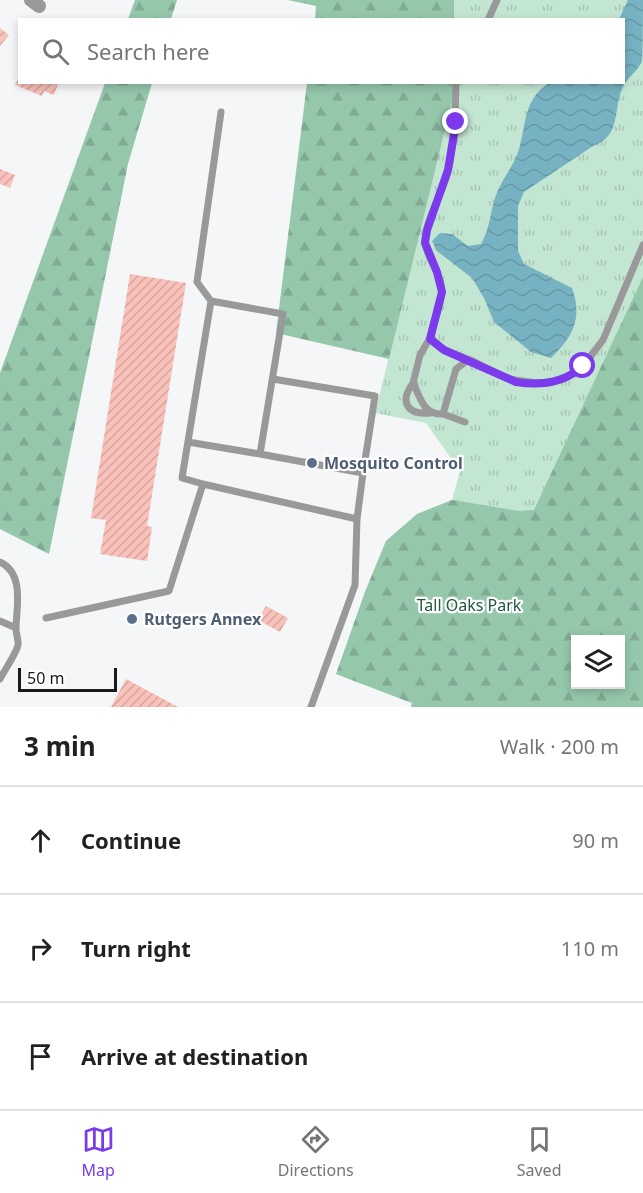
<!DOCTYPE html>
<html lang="en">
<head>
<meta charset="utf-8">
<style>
  body { margin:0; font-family:"Noto Sans",sans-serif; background:#f2f2f2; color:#202124 }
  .controls { position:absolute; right:18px; bottom:18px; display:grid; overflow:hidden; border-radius:0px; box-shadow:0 3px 9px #0003 }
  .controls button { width:54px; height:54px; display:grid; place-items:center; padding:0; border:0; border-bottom:2px solid #e0e0e0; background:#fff; color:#202124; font:30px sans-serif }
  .scale { position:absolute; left:18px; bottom:15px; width:99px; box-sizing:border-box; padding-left:6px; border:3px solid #1a1a1b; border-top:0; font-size:16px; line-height:21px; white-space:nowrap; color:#1a1a1b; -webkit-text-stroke:4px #fff; paint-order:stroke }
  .stop { position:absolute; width:18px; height:18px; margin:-14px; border:4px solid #7c3aed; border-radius:50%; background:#fff }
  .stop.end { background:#7c3aed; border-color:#fff; box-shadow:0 2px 6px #0008 }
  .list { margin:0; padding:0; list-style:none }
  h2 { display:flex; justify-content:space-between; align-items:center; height:78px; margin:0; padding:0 24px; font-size:26px }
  h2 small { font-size:20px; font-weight:400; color:#757577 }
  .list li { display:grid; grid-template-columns:39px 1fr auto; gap:18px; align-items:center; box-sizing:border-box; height:108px; padding:0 24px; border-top:2px solid #e0e0e0 }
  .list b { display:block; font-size:22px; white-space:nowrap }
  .list em { font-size:20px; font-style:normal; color:#757577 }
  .icon { flex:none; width:33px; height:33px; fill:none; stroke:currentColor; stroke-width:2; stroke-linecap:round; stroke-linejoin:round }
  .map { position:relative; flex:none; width:643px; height:707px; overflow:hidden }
  .search { position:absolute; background:#fff; box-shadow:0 3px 9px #0003; left:18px; right:18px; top:18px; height:66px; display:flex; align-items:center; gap:15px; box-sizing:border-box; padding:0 21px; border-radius:0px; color:#757577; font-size:22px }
  .sheet { height:402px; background:#fff }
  nav { display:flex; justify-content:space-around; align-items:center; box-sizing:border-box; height:84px; border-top:2px solid #e0e0e0; background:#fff; font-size:16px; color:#757577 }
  nav a { display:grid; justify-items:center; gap:3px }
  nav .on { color:#7c3aed }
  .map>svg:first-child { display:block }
</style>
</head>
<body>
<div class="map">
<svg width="643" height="707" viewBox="0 0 643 707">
  <defs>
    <pattern id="grass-tufts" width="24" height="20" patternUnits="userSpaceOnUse" patternTransform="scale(1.5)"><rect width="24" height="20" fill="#c3e6d2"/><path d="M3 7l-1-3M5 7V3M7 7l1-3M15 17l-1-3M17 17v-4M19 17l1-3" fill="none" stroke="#a7c5b4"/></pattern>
    <pattern id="forest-firs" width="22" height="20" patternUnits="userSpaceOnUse" patternTransform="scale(1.5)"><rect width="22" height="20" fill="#95c7ab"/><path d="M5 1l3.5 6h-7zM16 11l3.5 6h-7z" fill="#80aa93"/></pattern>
    <pattern id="water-waves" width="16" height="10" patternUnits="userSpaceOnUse" patternTransform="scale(1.5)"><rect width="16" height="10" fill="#77b2c2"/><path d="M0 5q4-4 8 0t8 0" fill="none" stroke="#6698a6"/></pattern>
    <pattern id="building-hatch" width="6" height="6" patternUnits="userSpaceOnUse" patternTransform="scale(1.5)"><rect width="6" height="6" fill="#f9c1ba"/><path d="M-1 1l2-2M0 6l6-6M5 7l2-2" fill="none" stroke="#d5a59f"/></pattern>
  </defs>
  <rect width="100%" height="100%" fill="#f5f6f7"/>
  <path fill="url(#grass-tufts)" fill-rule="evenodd" d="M454,0H643V707H411L412,703L336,674L365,592L386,541L417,514L452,500L460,471L426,423L375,413L452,101L453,83L624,82V20L454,19ZM576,640H620V684H576Z"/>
  <path fill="url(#forest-firs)" fill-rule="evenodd" d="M135,0H177L171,19H128Z
    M288,0H454V19H315L316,6Z
    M105,83H152L128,164L49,554L0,529V373Z
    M307,83H453L452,101L389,359L276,333Z
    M643,277V707H411L412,703L336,674L365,592L386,541L417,514L452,500L519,511L534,510ZM576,640H620V684H576Z"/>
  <path fill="url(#water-waves)" d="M628,0H643C643,13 643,51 642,61C639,69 630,76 625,83C611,106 624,135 593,146L524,192L518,206V251L524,264L572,288C583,318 573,337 551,358L531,352L494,322L484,298L472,278L437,251L432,241L440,233L452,234L468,246L481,244C491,227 490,208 498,190C504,176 515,164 519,149C527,122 523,100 549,83L624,82V20L619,19Z"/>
  <path fill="url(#building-hatch)" d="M0,28L9,35L0,46Z
    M20,75V82H59L54,95L44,91L42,96L15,85Z
    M0,169L15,175L10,188L0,184Z
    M130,274L186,283L147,526L152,527L147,561L100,554L106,520L91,518Z
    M266,606L288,618L280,632L258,620Z
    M126,679L178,707H111Z"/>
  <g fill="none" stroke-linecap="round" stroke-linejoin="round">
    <path stroke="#9a9999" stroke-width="7" d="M488,20L497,0
      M456,82C455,114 455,144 447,175C441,197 426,218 425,241C425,255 438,270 441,284C444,303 433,320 430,338L444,350L473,361L508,379L537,383L552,382L566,378L583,366L603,340L643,245
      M211,301L197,282L221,112
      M430,338L420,355L413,383C421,398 423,415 443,414
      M413,383C399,402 407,415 430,413
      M465,422L443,414L456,369L468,360
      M188,442L260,454L283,314L211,301L182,478L203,484
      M260,454L363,473L375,396L273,379
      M357,519L363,473
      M0,562C24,573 17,606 16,626C15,632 19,640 18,645C16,654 4,671 0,679
      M46,618L169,591L203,484L357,519L355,585L311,707
      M0,621L16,628"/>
    <path stroke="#9a9999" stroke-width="14" d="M31,0L39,6"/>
  </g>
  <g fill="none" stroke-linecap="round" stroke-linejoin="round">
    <path stroke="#7c3aed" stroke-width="8" d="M456,122L448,170L427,230L425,243L437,272L442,292L430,339L444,350L516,382C540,386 564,383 583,366"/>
  </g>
  <g fill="#5c6f8a" stroke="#fff" stroke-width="2">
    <circle cx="312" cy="463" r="6"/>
    <circle cx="132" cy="619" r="6"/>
  </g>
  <g text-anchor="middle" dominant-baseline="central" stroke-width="4.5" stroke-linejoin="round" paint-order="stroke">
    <g font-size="16" font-weight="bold" fill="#4e5e75" stroke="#fff" text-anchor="start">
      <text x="324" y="463">Mosquito Control</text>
      <text x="144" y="619">Rutgers Annex</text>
    </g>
    <g font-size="16" fill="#1e583d" stroke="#fff">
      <text x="469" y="605">Tall Oaks Park</text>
    </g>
  </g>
</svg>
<div class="controls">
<button><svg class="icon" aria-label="layers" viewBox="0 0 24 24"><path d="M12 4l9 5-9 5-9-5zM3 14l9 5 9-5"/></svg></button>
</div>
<div class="scale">50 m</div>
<div class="stop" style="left:583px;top:366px"></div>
<div class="stop end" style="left:456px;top:122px"></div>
<div class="search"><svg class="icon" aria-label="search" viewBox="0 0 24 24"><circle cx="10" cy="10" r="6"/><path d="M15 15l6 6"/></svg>Search here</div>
</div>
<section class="sheet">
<h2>3 min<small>Walk · 200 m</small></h2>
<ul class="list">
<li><svg class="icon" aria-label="ahead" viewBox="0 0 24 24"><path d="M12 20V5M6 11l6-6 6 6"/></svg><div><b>Continue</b></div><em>90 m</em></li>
<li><svg class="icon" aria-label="right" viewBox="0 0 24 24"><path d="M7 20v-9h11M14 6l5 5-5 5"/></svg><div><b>Turn right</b></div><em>110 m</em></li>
<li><svg class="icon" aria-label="arrive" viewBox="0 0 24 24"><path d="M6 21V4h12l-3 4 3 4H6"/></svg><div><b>Arrive at destination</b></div></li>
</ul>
</section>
<nav>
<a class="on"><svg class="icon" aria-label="map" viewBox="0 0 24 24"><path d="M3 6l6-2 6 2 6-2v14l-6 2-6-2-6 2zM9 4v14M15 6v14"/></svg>Map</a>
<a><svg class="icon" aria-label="directions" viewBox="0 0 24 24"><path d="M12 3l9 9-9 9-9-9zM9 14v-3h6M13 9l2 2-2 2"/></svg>Directions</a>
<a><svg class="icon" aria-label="saved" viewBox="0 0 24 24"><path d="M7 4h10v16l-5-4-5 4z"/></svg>Saved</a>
</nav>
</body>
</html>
